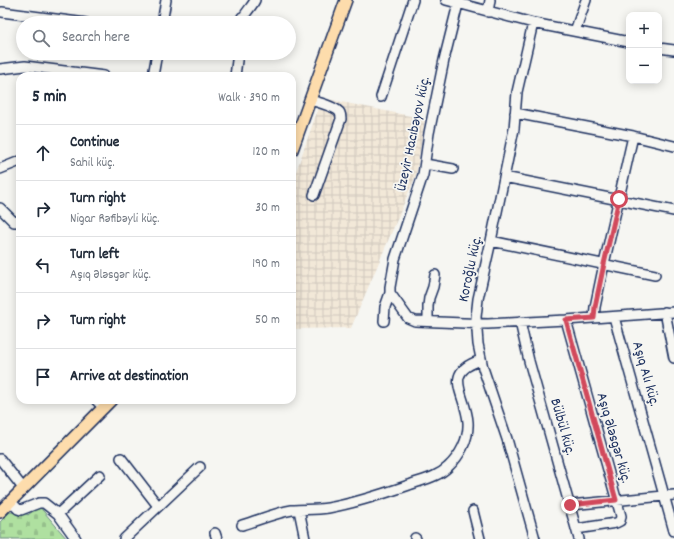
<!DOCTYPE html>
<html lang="en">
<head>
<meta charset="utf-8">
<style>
  body { margin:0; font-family:Dekko,sans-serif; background:#f6f6f7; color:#1f2937 }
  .controls { position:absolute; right:12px; top:12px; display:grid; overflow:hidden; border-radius:8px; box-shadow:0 2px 10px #0003 }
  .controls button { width:36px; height:36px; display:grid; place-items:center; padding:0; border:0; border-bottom:1px solid #e0e1e3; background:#fff; color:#1f2937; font:20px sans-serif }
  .stop { position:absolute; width:12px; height:12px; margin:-9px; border:3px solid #d1495b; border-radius:50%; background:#fff }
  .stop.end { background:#d1495b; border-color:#fff; box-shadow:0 1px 4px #0008 }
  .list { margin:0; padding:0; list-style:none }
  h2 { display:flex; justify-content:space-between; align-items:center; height:52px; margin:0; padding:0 16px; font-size:17px }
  h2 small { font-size:13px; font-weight:400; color:#747a83 }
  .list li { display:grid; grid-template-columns:26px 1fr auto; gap:12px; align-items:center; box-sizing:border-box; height:56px; padding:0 16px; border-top:1px solid #e0e1e3 }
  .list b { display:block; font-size:15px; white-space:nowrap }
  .list p { margin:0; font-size:13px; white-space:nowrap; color:#747a83 }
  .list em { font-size:13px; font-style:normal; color:#747a83 }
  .icon { flex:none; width:22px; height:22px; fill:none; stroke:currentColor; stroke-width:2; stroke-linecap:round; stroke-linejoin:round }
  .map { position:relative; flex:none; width:674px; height:539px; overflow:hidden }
  .search { position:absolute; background:#fff; box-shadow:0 2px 10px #0003; left:16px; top:16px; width:280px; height:44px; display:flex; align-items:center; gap:10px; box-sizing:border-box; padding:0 14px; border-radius:22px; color:#747a83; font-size:15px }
  .panel { position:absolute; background:#fff; box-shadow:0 2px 10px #0003; left:16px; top:72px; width:280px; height:332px; border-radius:12px }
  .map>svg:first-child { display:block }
</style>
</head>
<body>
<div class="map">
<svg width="674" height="539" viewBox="0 0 674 539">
  <defs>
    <pattern id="industrial-grid" width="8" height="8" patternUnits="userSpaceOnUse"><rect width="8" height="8" fill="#f2e8d8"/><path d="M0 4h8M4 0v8" fill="none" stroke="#cfc7bc"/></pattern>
    <pattern id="cemetery-stones" width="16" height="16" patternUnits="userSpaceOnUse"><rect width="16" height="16" fill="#afe0a0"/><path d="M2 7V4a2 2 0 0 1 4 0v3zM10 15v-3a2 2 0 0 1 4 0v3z" fill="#96c08c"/></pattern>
  </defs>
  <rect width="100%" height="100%" fill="#f6f6f2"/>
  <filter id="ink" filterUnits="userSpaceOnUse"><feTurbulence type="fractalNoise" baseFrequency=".025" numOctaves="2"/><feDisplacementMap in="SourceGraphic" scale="8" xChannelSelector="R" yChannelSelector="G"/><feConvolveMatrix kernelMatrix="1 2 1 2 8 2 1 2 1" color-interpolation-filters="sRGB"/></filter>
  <g filter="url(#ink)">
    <path fill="url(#industrial-grid)" d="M327,99L425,119L416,175L351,328L292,329V183L318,109L323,110Z"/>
    <path fill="url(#cemetery-stones)" stroke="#65887f" d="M39,506L67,539H0V522L10,512L25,513L28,515Z"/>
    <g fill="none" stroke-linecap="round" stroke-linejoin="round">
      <g stroke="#1b2f5e" stroke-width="12">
        <path id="minor" d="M446,0L533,23L629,42
          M2,12L86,23
          M488,12L490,0
          M242,17L251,23
          M162,23L166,0
          M242,23C243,13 251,9 255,0
          M533,23L517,92L514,129L491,241L478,299L476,317L478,344L483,368L507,439L535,539
          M575,31L586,0
          M659,48L674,50
          M0,69L25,66L104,76
          M153,76L157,53
          M235,76L238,53
          M381,97L413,0
          M310,100C317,102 337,107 340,113C341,115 341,117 341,119L314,195
          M515,113L633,136L674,146
          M425,164L453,169
          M0,169L20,161
          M504,177L674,211
          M0,208L14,222H16L20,220
          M491,241L655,275
          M390,293L408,318L415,321L488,324L566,320L674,312
          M665,312L674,358
          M614,317L674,531
          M594,318L595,307L604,264L633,136
          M566,320L621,516L620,521L616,523L576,529
          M384,321L385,307L390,293V287L395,259L423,175L429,133L444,60L458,4
          M428,321V306L429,298L433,287L435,275
          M520,322L529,361L579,539
          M96,400L104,408
          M121,458L158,506
          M0,459L23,488
          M10,501L18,509L21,510L39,503H44L58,514L76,539
          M570,505L674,495
          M299,510L305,539
          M473,511L480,539
          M58,514L100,475
          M242,525C259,520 275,513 292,510C304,509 316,510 328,508C356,503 383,494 409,485C422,480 438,477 448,467C460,456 469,439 468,422C466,394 441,373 481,360
          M215,533L217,539
          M415,538L416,539
          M124,539L200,467"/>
      </g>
      <g stroke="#1b2f5e" stroke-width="14">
        <path id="major" d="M292,150L346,0
          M0,512L111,400"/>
      </g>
      <use href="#minor" stroke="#f6f6f2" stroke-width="9"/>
      <use href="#major" stroke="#fddcac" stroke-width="11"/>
    </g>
  </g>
  <g fill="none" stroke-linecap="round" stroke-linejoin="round" filter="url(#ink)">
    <path stroke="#d1495b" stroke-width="5" d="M570,505L616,500L566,320L594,318L595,307L604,264L619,199"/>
  </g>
  <g text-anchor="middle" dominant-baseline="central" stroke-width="3.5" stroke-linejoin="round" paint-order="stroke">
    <g font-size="15" fill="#1b2f5e" stroke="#f6f6f2">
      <text transform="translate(414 134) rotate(-78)">Üzeyir Hacıbəyov küç.</text>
      <text transform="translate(471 269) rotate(-78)">Koroğlu küç.</text>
      <text transform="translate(645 374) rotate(74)">Aşıq Alı küç.</text>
      <text transform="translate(562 427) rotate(74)">Bülbül küç.</text>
      <text transform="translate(613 438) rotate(74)">Aşıq Ələsgər küç.</text>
    </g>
  </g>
</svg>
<div class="controls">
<button>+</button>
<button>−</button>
</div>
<div class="stop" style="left:619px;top:199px"></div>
<div class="stop end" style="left:570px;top:505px"></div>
<div class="search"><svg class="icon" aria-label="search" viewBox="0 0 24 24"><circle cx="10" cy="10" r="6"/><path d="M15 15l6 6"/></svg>Search here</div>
<section class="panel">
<h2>5 min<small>Walk · 390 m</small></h2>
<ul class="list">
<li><svg class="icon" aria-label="ahead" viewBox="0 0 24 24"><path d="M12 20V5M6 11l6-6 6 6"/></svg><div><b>Continue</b><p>Sahil küç.</p></div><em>120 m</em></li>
<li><svg class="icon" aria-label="right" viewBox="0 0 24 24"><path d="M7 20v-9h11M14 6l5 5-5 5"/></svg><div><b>Turn right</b><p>Nigar Rəfibəyli küç.</p></div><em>30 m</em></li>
<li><svg class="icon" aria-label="left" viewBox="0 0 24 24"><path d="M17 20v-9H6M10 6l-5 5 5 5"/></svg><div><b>Turn left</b><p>Aşıq Ələsgər küç.</p></div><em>190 m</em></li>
<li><svg class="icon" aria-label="right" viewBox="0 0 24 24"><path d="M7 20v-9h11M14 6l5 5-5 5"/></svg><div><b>Turn right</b></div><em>50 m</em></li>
<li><svg class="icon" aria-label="arrive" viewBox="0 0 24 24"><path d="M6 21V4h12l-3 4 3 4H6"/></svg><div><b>Arrive at destination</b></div></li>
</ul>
</section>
</div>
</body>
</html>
